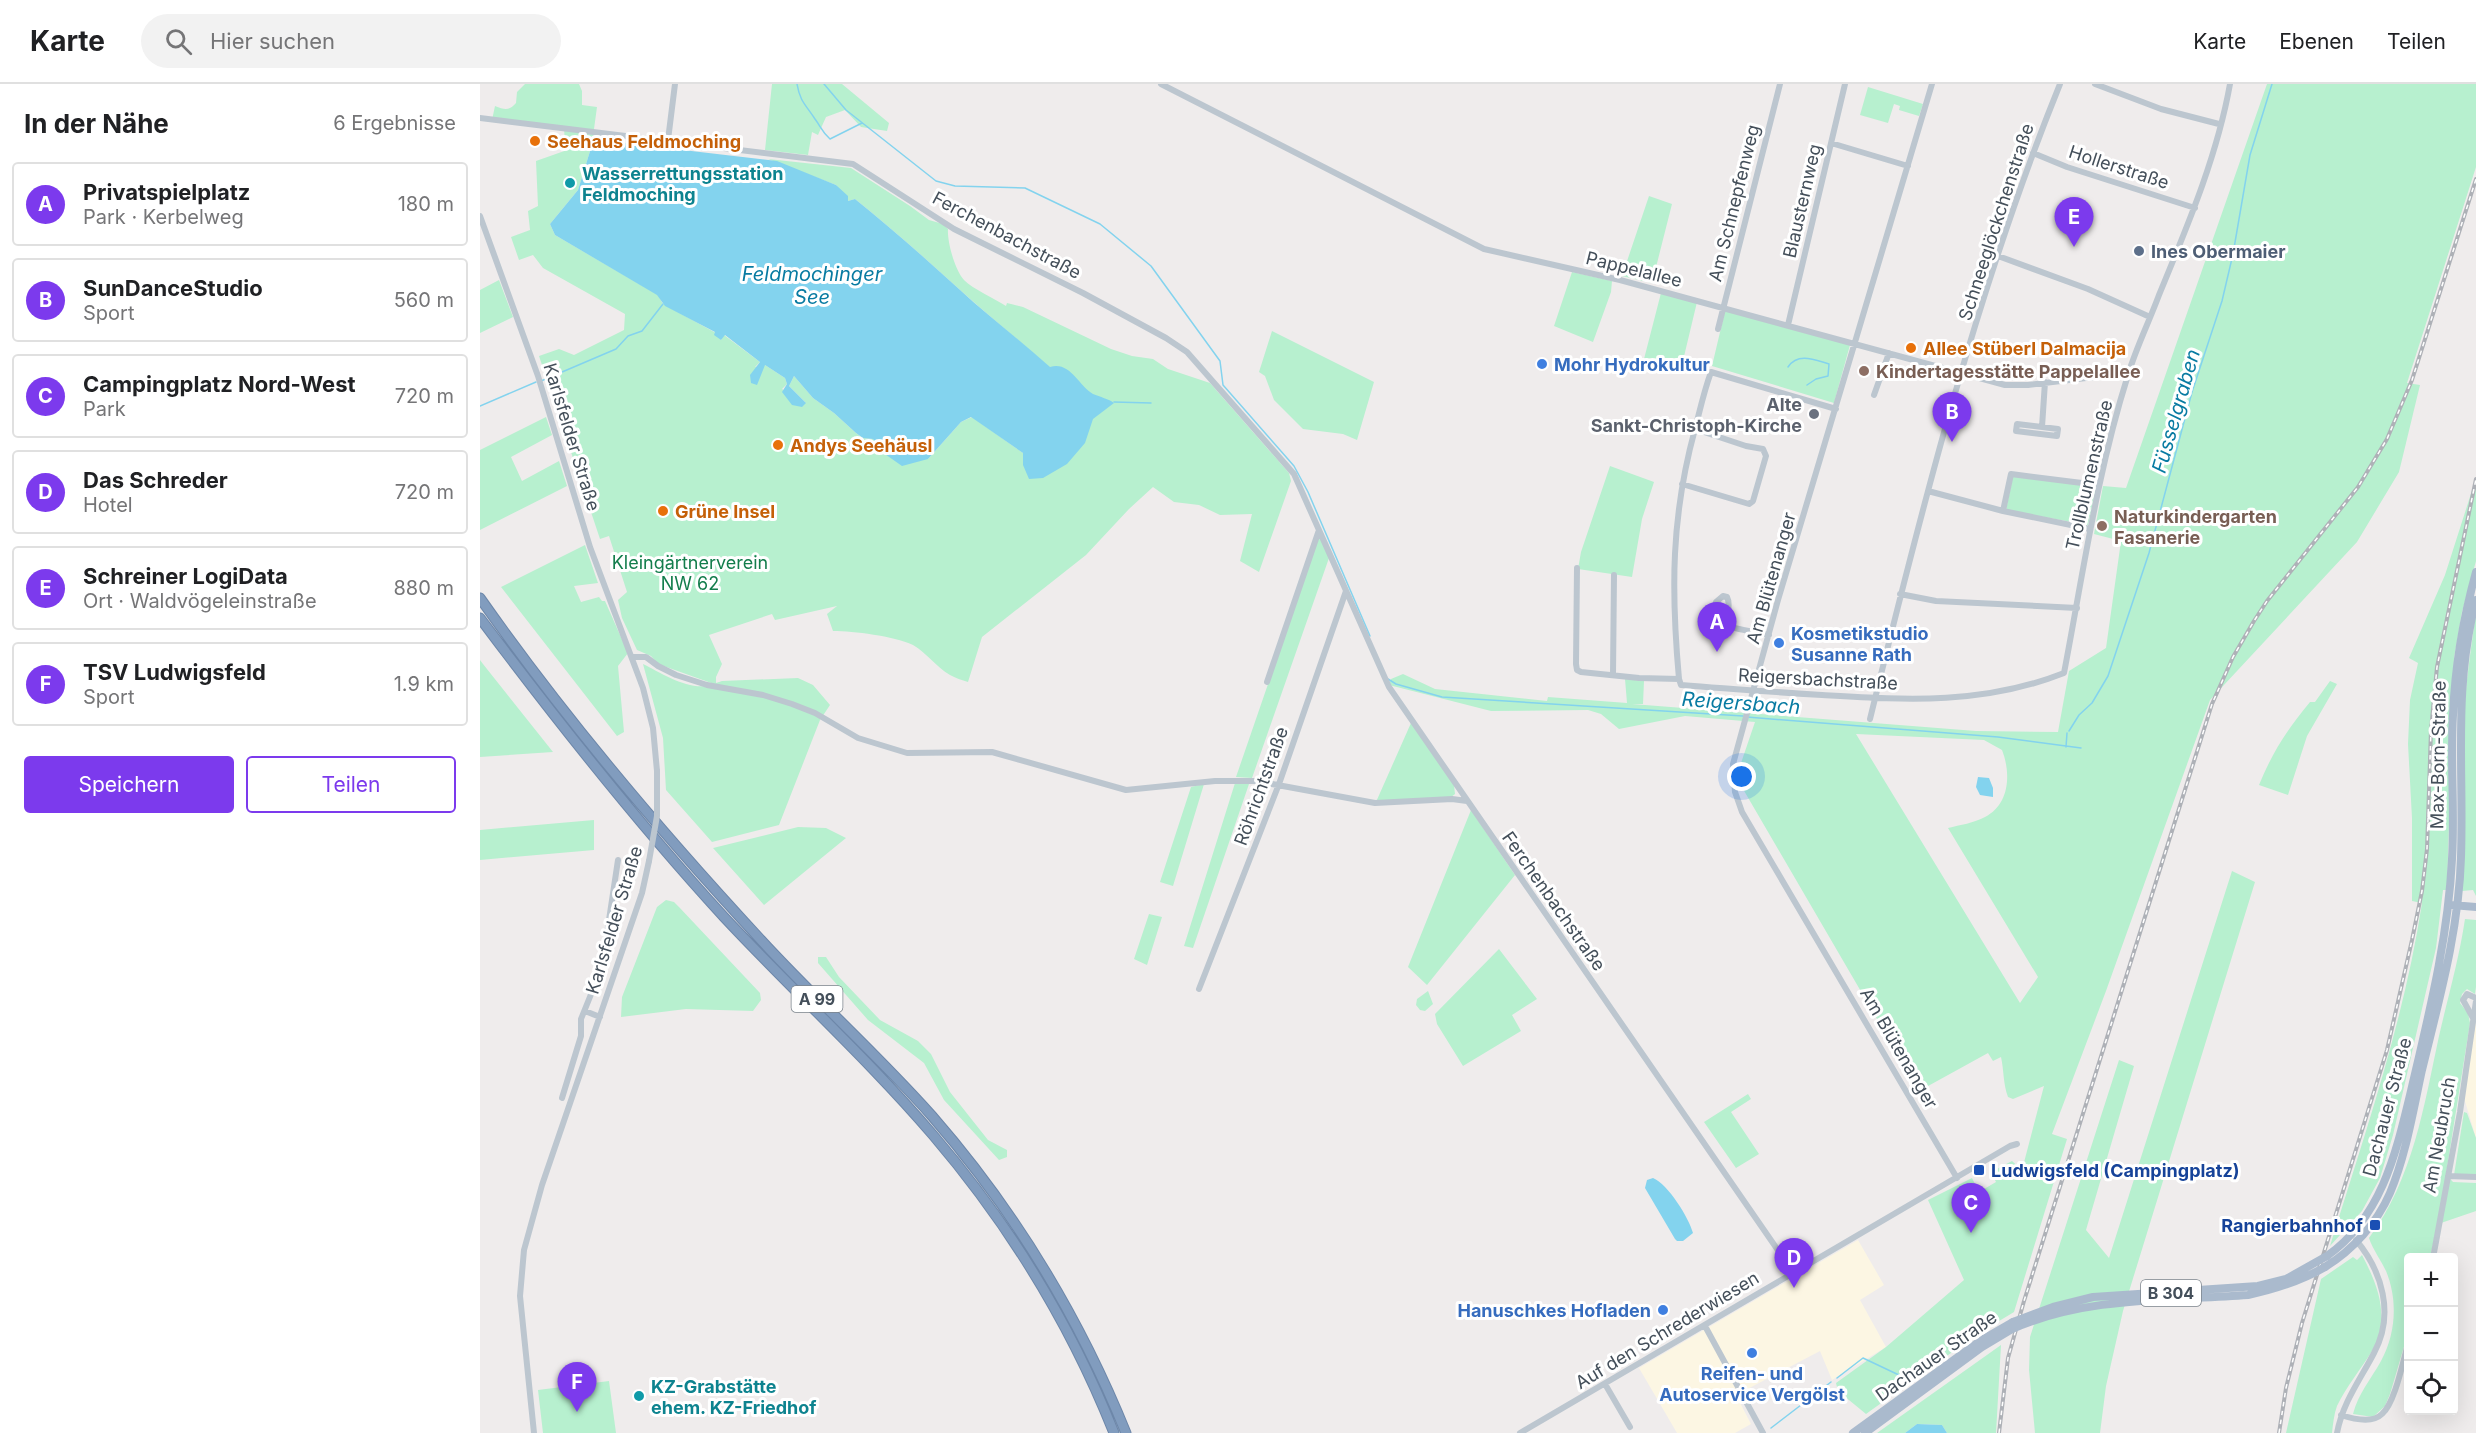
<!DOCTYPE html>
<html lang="de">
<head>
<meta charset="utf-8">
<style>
  body { margin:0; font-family:Inter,sans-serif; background:#f2f2f2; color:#202124 }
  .controls { position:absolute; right:18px; bottom:18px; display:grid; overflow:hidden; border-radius:6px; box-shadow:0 6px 24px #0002 }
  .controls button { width:54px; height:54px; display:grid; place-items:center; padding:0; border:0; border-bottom:2px solid #e0e0e0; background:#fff; color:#202124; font:30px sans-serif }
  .you { position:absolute; left:1262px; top:693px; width:21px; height:21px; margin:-15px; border:4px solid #fff; border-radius:50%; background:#1a73e8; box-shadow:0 0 0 9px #1a73e833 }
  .badge { display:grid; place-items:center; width:39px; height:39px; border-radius:50%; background:#7c3aed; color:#fff; font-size:20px; font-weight:700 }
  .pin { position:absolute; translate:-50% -50px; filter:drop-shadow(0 2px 3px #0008) }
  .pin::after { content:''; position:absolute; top:32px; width:21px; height:18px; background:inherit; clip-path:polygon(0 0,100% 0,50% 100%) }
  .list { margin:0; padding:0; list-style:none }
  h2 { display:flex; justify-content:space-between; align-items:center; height:78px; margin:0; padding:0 24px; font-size:26px }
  h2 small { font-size:20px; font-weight:400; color:#757577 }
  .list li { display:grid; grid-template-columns:39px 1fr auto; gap:18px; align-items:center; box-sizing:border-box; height:84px; margin:0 12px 12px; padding:0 12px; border:2px solid #e0e0e0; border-radius:6px }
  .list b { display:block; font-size:22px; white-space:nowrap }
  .list p { margin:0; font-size:20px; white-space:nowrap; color:#757577 }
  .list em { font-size:20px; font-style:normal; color:#757577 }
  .actions { display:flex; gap:12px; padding:18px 24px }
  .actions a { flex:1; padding:14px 0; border:2px solid #7c3aed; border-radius:6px; text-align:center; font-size:21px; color:#7c3aed }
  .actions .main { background:#7c3aed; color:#fff }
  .icon { flex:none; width:33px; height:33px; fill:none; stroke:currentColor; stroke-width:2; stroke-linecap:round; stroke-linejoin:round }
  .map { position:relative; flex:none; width:1996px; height:1349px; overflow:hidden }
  header { display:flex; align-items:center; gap:36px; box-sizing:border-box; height:84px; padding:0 30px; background:#fff; border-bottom:2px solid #e0e0e0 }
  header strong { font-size:28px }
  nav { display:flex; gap:33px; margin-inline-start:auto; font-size:21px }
  .search { width:420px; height:54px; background:#f2f2f2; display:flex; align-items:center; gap:15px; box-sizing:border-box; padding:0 21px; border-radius:33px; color:#757577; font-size:22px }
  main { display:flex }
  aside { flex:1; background:#fff }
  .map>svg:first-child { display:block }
</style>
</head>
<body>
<header>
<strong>Karte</strong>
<div class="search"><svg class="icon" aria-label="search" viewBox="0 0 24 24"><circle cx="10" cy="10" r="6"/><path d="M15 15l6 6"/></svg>Hier suchen</div>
<nav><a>Karte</a><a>Ebenen</a><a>Teilen</a></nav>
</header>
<main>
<aside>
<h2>In der Nähe<small>6 Ergebnisse</small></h2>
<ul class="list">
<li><span class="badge">A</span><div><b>Privatspielplatz</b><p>Park · Kerbelweg</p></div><em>180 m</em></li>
<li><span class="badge">B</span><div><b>SunDanceStudio</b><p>Sport</p></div><em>560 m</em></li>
<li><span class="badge">C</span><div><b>Campingplatz Nord-West</b><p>Park</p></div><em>720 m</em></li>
<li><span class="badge">D</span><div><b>Das Schreder</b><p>Hotel</p></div><em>720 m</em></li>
<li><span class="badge">E</span><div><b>Schreiner LogiData</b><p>Ort · Waldvögeleinstraße</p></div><em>880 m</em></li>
<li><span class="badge">F</span><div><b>TSV Ludwigsfeld</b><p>Sport</p></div><em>1.9 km</em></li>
</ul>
<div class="actions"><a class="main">Speichern</a><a>Teilen</a></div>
</aside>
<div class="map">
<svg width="1996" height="1349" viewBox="0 0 1996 1349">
  <rect width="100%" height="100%" fill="#efecec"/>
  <path fill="#fcf6e3" d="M1996,936V1054L1984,1014Z
    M1378,1156L1404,1201L1380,1216L1406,1263L1352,1296L1340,1267L1256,1311L1271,1340L1255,1349H1197L1159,1284Z"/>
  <path fill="#b7f0cf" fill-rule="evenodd" d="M45,0H99L102,7V21L117,23L114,45L115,55L85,60L84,44L12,36L15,22C25,26 29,27 36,19L37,8Z
    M292,0H362L409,39L407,47L381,43L365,26L346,33L338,51L332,48L328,71L285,66Z
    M1787,0H1996V83L1927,299L1940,301L1919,388L1877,458L1730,616L1626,907L1572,1050L1587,1055L1534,1228L1496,1251L1386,1330L1358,1307L1356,1299L1406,1263L1484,1196L1448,1116L1492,1094L1499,1108L1516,1098L1511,1088L1532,1077L1542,1086L1564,1002L1533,1015L1528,1013C1523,1000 1524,986 1521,973L1513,977L1508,969L1439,1007L1263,705L1261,679L1275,638L1205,632L1139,645L1121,630L1108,626L1011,627L909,601L911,595L923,590L955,605L1067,617L1068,613L1147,619L1145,595L1164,597L1163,620H1152L1496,647L1578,648L1589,587L1626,564L1641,457L1614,450L1623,402L1646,404ZM1376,650L1504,656L1522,666C1531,689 1530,720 1505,733C1494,739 1480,741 1468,744L1558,893L1540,919Z
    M1388,3L1443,20L1439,32L1419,26L1420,22L1414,20L1408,39L1380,31Z
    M111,64L98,106L70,140L75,151L178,211L183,220L236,249L241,256L244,251L280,278L275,283L285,281L305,294L307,300L302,305L326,319L309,302L314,292L333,314L354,329L376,349L383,354L393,355L402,368L448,375L481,338L492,333L543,369V376L570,284C540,257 509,232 479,205C445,174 411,144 375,115L368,117L356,101L288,75L371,84L430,122L449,136L463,140L468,145C467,158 475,186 484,196C493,205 515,215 526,222L527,219L543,223L631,265L652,272L673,275L688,285L730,299L809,389L811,397L779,488L760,477L772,430L740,431L719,421L694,418L673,403L649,425L606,471L502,553L488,598C482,596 475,594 470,591C456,583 447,569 433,561C413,552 374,547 353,547L347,530L357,522L295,536L292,530L229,551L242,580L236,593V599L242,597L318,594L333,601L350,621L340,636L299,741L232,758L186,706L183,654L163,580C183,590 212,609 234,600L178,580L171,572L157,566L142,534L138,516L147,508L129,452L120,455L59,272L79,265L94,271L144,246L145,230L63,184L53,171L39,176L31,153L50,146L48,127L58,122L56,77L90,65Z
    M1169,112L1192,120L1172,199L1142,192Z
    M1092,188L1132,197L1131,208L1113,258L1074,242Z
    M19,196L33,233L0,249V206Z
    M1181,209L1217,218L1201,285L1164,275Z
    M1245,227L1370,261L1354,319L1232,282Z
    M792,247L894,298L877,356L863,350L823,345L794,316L785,292L779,288Z
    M66,333L72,351L31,373L42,397L79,377L87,402L0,446V366Z
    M1130,382L1174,398L1162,435L1152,493L1098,485L1101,468Z
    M1533,392L1616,403L1608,441L1526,426Z
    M1996,394V477L1982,528L1974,574L1967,806H1963L1956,864L1913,1051L1900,1094L1882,1127L1850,1162C1885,1049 1924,937 1942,819L1932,817V734L1928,660L1930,616L1938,579L1929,574L1965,491Z
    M838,455H841L849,474L772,694L756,693Z
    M105,461L118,499L94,502L101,518L119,513L122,517H125L148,569L138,582L144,648L137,652L21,503Z
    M1996,528V812L1993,806L1982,807C1986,758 1982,710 1983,660C1983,616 1990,572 1996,528Z
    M0,576L3,580L73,668L0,673Z
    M1850,597L1857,600L1827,652L1808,711L1779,701C1793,667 1807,646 1830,618H1835Z
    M931,639L974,701L975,710L971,713L896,718Z
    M755,699L769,700L713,864L704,862Z
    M724,700L693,802L680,798L711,703Z
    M991,726L1035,791L947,901L928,883Z
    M114,736V766L0,776V746Z
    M318,743L346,744L366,754L284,821L233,764Z
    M1752,787L1775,798L1643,1227L1626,1302L1620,1349H1555L1549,1286L1550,1253L1639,976L1654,982L1606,1146L1629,1174Z
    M186,816L194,818L199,823L280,909L281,916L273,927L206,925L141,933L142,913L177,823Z
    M669,830L682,833L667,881L654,875Z
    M1985,835L1996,836V903L1995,910L1987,905L1982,910L1980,919L1988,929L1990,939L1966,1090L1973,1098L1996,1099V1127L1958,1140L1950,1173L1928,1174V1249L1910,1310L1905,1322L1893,1333L1873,1330C1878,1310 1891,1295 1901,1277C1916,1249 1918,1216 1906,1187C1901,1176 1893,1166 1889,1154C1933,1095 1944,1022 1959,952C1968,913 1979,875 1985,835Z
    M1019,865L1057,915L1032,931L1041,947L983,982L957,940L955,930Z
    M338,873H346L359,893L400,936L438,957L451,970L470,1008L508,1056L527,1066V1073L519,1076L464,1016L444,979L388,936L338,879Z
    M948,907L953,920L945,927L940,926L936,921L937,915Z
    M1268,1010L1271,1015L1251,1028L1279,1070L1256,1084L1224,1038Z
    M1984,1028L1987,1029L1996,1054V1091H1974Z
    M1882,1171C1898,1201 1911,1235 1892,1267C1881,1285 1866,1303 1857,1322C1854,1330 1853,1340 1852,1349H1806L1841,1195L1873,1173L1877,1176Z
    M1521,1261L1516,1349H1467L1462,1341L1437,1340L1425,1349H1397Z
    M129,1297L136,1349H63L58,1306Z"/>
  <path fill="#83d3ee" d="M126,57L297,77L356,101L368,112V117L375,115C411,144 445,174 479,205C508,232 540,256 570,283C590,277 598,301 613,310C620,313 629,315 634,319L613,335L605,359L587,380L563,394L549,395L543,381V369L491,333L481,338L448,375L422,382L402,368L393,355L383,354L376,349L354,329L333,314L314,292L309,302L326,319L322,323L312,321L302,308L307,300L305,294L285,281L277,301L271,299L270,291L280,278L245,251L241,256L234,251L235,248L185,222L177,211L75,151L70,140L98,106L111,64L116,60L121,62Z
    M1498,693L1509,694L1513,704V713L1500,711L1496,703Z
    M1173,1094C1188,1100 1209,1134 1213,1149L1203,1157H1197L1195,1155L1165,1104L1167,1096Z
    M1437,1340L1462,1341L1467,1349H1425Z"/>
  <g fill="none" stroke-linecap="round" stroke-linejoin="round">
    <path stroke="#83d3ee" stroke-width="1.5" d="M317,0C320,18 326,21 335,35C341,43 342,48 350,55L382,39
      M344,0L366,26L456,97L475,102L545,104L620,140L671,182L740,277L743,301L814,382L828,408L890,552
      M1308,283C1318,268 1335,276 1349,280L1348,292L1336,295L1327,301
      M61,297L136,265L148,252L162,247L183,220
      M634,318L671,319
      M0,322L56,298
      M908,595L916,600L962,613L1263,632
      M1267,633L1518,653L1601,664
      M1589,647L1599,631L1612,619L1628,592L1669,469L1712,308L1742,217L1753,170L1770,71L1792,0
      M1586,663L1587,649
      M1357,1294L1383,1274L1421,1292
      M1291,1344L1351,1298"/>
    <g stroke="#6d87a9" stroke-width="11">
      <path id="highway" d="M0,514C85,635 181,748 281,856C336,916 398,971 452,1032C534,1126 599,1233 646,1349
        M0,534C77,637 157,738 244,833C313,907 388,975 453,1051C529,1140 591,1241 634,1349"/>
    </g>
    <path stroke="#bcc6cf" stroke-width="6" d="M681,0L1004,165L1140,196L1525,301H1548L1648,289
      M1452,0L1298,516L1253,680L1255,708L1262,728L1477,1094
      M1615,0L1681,25L1739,40
      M0,34L373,80L474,145L603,209L686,254L707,268L814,390L909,603L1313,1188
      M188,56L195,0
      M1351,59L1428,82
      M1553,69L1587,83L1715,124
      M0,132L58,292L110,463L163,604L173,644L177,687
      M1518,172L1608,205L1670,233
      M1308,241L1365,0
      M1238,245L1300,0
      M1394,311L1409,269
      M1537,340L1578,345L1577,352L1536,347Z
      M1562,343L1565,298
      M1202,400L1269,420L1273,417L1286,372L1283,365L1266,362L1215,345
      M1448,407L1523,427
      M1610,445L1523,427L1531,390L1618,401
      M1097,484L1096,580L1097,586L1101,588L1159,594L1199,595L1201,601C1248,605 1295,608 1342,611C1427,616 1503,621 1584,589C1603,490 1617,389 1648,291C1656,264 1669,238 1679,211C1707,143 1737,73 1750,0
      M1420,510L1456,517L1597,524
      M1238,561C1241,548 1253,524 1247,513L1243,512L1236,518L1238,537C1253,546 1272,547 1289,551
      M153,573H166L178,582L196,591L227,601L283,611L312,620L335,629L378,654L427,669L512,668L646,706L735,697H776L895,719L972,715L987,717
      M1133,591L1134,491
      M1199,595C1191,506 1191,433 1215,345C1220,326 1224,307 1231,288L1356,325
      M787,598L839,446
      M1390,635C1442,423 1498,202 1580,0
      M719,905L799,700L866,507
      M105,927L120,933
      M1993,934L1983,916L1987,910L1996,914
      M82,1014L101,952V935L122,883L138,776
      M1968,1092L1996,1093
      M1953,1174L1980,1028L1996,917
      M1225,1242L1283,1349
      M1125,1300L1150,1343
      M1861,1331C1873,1335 1892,1340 1902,1330C1915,1319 1923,1277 1928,1260
      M54,1349L40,1212L44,1166L62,1101L162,809L169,777
      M1040,1349L1530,1062L1537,1060
      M1857,1349C1863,1318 1880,1296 1894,1269C1915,1230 1902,1187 1876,1156"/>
    <path stroke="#aabacd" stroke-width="8" d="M1972,821L1996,823
      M1847,1172C1902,1133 1916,1069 1931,1007C1949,930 1968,855 1972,775C1975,727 1970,679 1973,631C1975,582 1983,535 1996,488
      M1845,1183C1873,1166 1897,1139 1910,1109C1926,1071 1933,1027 1942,986C1959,916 1979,846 1981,773C1984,682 1973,606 1996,516
      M1373,1349L1500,1257L1533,1238
      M1385,1349L1502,1263L1532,1245"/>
    <use href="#highway" stroke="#819cbe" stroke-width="9"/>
    <g stroke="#aeb1b7" stroke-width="4">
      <path id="rail" d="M1519,1349L1528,1274L1544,1217L1732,620L1753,573L1774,537L1787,517L1878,403L1907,355L1932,296L1996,95
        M1799,1349L1806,1304L1822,1239L1907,966L1932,856L1942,807L1947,765L1951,646L1957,583L1996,395"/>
    </g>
    <use href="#rail" stroke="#fff" stroke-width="1.5" stroke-dasharray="4.5" stroke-linecap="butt"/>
    <path stroke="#bcc6cf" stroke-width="6" d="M169,777L177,732V687"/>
    <path stroke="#aabacd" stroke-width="8" d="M1533,1238L1573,1223L1613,1213L1778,1202L1806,1195L1847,1172
      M1532,1245C1608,1212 1687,1217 1768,1211C1796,1205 1821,1197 1845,1183"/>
  </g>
  <g fill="#e8710a" stroke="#fff" stroke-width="2">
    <circle cx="55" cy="57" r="6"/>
    <circle cx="1431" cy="264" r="6"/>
    <circle cx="298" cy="361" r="6"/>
    <circle cx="183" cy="427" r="6"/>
  </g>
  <g fill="#0f9aa8" stroke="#fff" stroke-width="2">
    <circle cx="90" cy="99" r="6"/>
    <circle cx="159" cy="1312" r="6"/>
  </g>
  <circle fill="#5c6f8a" stroke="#fff" stroke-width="2" cx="1659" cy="167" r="6"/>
  <g fill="#3f7fe0" stroke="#fff" stroke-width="2">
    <circle cx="1062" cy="280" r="6"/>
    <circle cx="1299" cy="559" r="6"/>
    <circle cx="1183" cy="1226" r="6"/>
    <circle cx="1272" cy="1269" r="6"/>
  </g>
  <g fill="#8d6e63" stroke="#fff" stroke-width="2">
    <circle cx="1384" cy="287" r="6"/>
    <circle cx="1622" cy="442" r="6"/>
  </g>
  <circle fill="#6b7280" stroke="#fff" stroke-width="2" cx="1334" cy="330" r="6"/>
  <g fill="#1a4fb4" stroke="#fff" stroke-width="2">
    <rect x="1493" y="1080" width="12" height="12" rx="3"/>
    <rect x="1889" y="1135" width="12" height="12" rx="3"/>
  </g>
  <g text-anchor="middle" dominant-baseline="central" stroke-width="6" stroke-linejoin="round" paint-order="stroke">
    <g fill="#fff" stroke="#7c848c" stroke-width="1.5">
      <rect x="311.5" y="902" width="51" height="26" rx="4.5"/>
      <rect x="1661" y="1196" width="60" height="26" rx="4.5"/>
    </g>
    <g font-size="16" font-weight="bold" fill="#444f5a">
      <text x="337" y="915">A 99</text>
      <text x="1691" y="1209">B 304</text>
    </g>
    <g font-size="18" font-weight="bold" fill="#c56008" stroke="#fff" text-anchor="start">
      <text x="67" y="57">Seehaus Feldmoching</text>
      <text x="1443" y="264">Allee Stüberl Dalmacija</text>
      <text x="310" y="361">Andys Seehäusl</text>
      <text x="195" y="427">Grüne Insel</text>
    </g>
    <g font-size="18" fill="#444f5a" stroke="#fff">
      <text transform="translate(1639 83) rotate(18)">Hollerstraße</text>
      <text transform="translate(1322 117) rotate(-77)">Blausternweg</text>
      <text transform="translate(1254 119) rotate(-76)">Am Schnepfenweg</text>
      <text transform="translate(1516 138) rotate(-72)">Schneeglöckchenstraße</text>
      <text transform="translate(527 151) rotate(28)">Ferchenbachstraße</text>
      <text transform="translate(1154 185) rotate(14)">Pappelallee</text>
      <text transform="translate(92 353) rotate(73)">Karlsfelder Straße</text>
      <text transform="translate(1609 391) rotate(-77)">Trollblumenstraße</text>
      <text transform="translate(1291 494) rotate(-74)">Am Blütenanger</text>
      <text transform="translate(1338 595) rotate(3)">Reigersbachstraße</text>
      <text transform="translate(1958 671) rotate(-89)">Max-Born-Straße</text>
      <text transform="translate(781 702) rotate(-70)">Röhrichtstraße</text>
      <text transform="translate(1074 817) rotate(55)">Ferchenbachstraße</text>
      <text transform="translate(134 836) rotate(-73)">Karlsfelder Straße</text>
      <text transform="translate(1419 964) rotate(60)">Am Blütenanger</text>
      <text transform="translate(1907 1023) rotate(-75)">Dachauer Straße</text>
      <text transform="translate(1959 1051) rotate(-80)">Am Neubruch</text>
      <text transform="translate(1187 1246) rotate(-31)">Auf den Schrederwiesen</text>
      <text transform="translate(1456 1272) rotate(-35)">Dachauer Straße</text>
    </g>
    <g font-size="18" font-weight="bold" fill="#0d838f" stroke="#fff" text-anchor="start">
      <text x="102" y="89">Wasserrettungsstation<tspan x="102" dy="21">Feldmoching</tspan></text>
      <text x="171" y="1302">KZ-Grabstätte<tspan x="171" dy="21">ehem. KZ-Friedhof</tspan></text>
    </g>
    <g font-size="18" font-weight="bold" fill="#4e5e75" stroke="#fff" text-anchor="start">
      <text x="1671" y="167">Ines Obermaier</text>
    </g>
    <g font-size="18" font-weight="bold" fill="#366cbe" stroke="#fff" text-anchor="start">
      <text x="1074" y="280">Mohr Hydrokultur</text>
      <text x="1311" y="549">Kosmetikstudio<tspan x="1311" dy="21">Susanne Rath</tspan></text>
      <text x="1171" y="1226" text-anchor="end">Hanuschkes Hofladen</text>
      <text x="1272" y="1289" text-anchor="middle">Reifen- und<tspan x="1272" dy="21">Autoservice Vergölst</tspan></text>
    </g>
    <g font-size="18" font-weight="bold" fill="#785e54" stroke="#fff" text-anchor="start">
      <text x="1396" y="287">Kindertagesstätte Pappelallee</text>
      <text x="1634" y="432">Naturkindergarten<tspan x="1634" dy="21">Fasanerie</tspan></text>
    </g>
    <g font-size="18" font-weight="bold" fill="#5b616d" stroke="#fff" text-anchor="end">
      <text x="1322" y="320">Alte<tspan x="1322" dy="21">Sankt-Christoph-Kirche</tspan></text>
    </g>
    <g font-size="18" fill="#137d4c" stroke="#fff">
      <text x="210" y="478">Kleingärtnerverein<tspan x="210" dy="21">NW 62</tspan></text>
    </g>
    <g font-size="18" font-weight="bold" fill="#164399" stroke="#fff" text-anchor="start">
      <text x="1511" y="1086">Ludwigsfeld (Campingplatz)</text>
      <text x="1883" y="1141" text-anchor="end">Rangierbahnhof</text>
    </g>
    <g font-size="20" font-style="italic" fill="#087ba2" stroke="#fff">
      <text x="332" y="190">Feldmochinger<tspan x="332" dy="23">See</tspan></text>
      <text transform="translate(1696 327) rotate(-74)">Füsselgraben</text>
      <text transform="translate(1261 619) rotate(4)">Reigersbach</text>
    </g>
  </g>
</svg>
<div class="controls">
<button>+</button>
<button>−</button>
<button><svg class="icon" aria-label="locate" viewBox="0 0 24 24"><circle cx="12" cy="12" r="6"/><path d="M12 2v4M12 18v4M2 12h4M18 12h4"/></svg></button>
</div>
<div class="you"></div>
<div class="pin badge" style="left:1237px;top:568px">A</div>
<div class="pin badge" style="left:1472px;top:358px">B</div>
<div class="pin badge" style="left:1491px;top:1149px">C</div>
<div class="pin badge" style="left:1314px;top:1204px">D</div>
<div class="pin badge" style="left:1594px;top:163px">E</div>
<div class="pin badge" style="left:97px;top:1328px">F</div>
</div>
</main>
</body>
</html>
